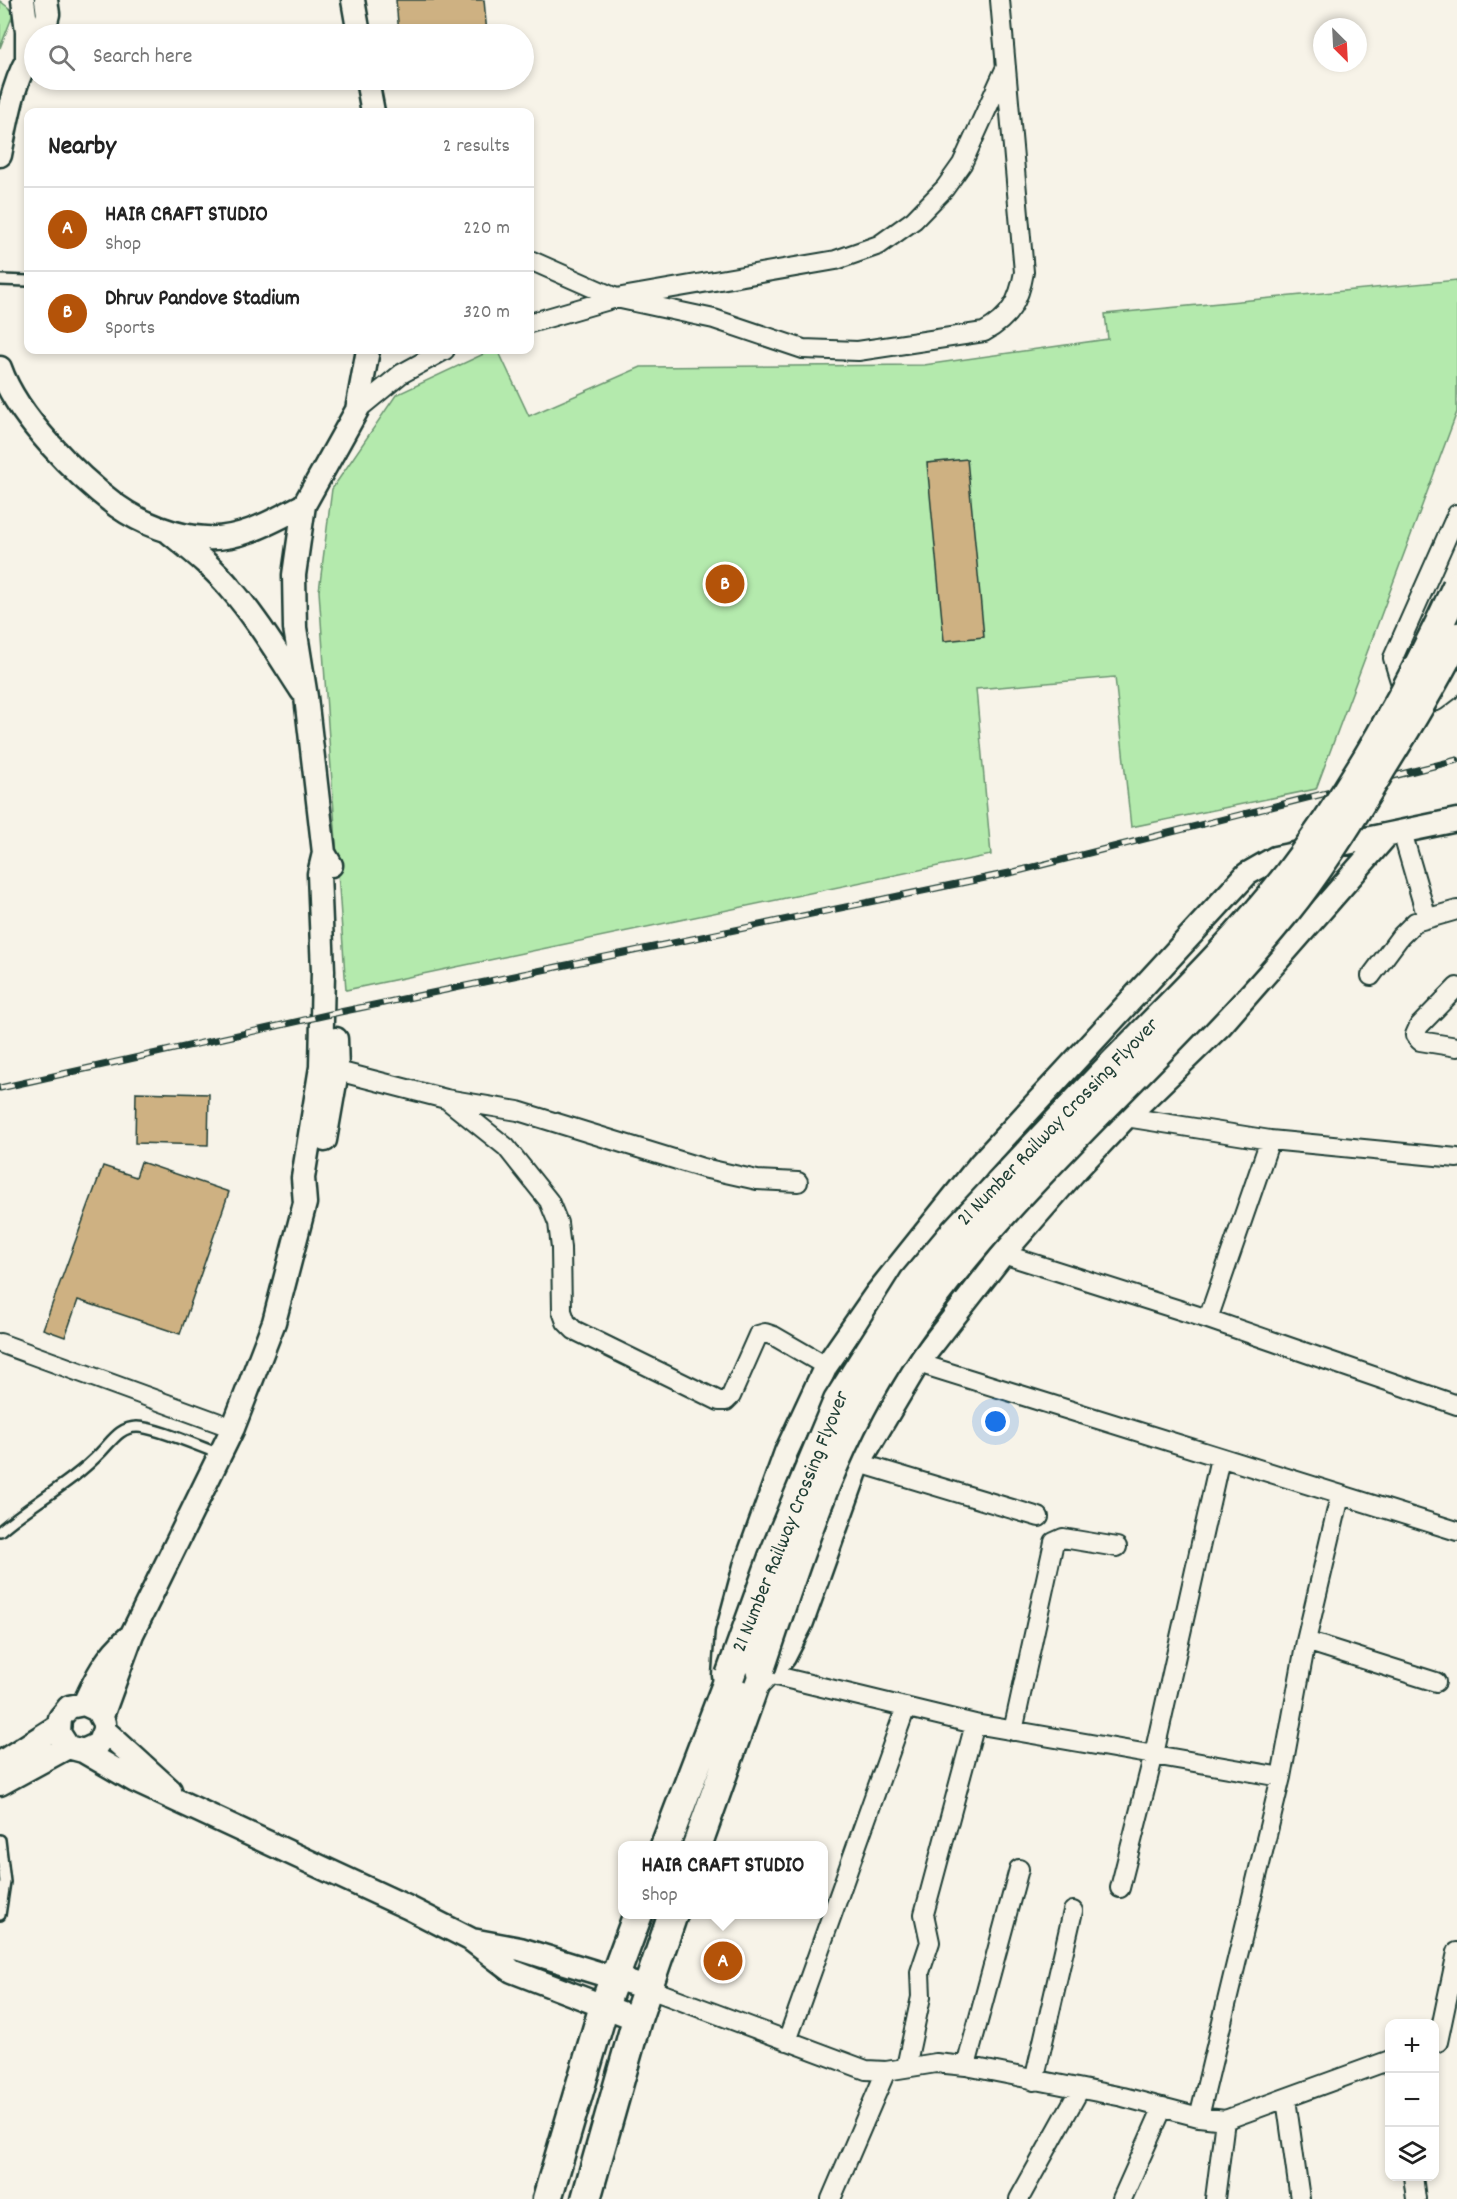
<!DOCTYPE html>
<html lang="en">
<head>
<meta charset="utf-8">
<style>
  body { margin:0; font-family:Dekko,sans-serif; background:#f2f2f2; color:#222 }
  .controls { position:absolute; right:18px; bottom:18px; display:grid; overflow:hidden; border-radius:12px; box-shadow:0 3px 9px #0003 }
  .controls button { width:54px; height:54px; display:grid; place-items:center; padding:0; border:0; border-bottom:2px solid #e0e0e0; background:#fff; color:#222; font:30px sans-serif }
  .compass { position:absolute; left:1313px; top:18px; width:54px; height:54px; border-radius:50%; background:#fff; box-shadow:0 3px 9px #0003; rotate:156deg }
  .you { position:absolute; left:996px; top:1422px; width:21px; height:21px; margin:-15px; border:4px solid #fff; border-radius:50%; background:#1a73e8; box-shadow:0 0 0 9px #1a73e833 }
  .badge { display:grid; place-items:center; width:39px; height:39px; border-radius:50%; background:#b45309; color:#fff; font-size:20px; font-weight:700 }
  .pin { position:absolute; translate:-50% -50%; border:3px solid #fff; box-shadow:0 2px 6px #0006 }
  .popup { position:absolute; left:618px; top:1841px; width:210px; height:78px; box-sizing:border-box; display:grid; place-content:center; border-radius:12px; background:#fff; filter:drop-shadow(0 2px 4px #0005); font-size:20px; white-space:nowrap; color:#767676 }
  .popup b { font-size:22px; color:#222 }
  .popup::after { content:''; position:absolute; left:50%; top:100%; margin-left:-12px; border:12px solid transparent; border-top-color:#fff }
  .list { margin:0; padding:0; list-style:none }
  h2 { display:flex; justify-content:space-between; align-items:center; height:78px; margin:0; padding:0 24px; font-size:26px }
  h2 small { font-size:20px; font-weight:400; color:#767676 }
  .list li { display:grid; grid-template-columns:39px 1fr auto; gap:18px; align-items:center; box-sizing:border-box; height:84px; padding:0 24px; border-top:2px solid #e0e0e0 }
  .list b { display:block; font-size:22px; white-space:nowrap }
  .list p { margin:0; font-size:20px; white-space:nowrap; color:#767676 }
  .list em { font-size:20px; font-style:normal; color:#767676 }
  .icon { flex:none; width:33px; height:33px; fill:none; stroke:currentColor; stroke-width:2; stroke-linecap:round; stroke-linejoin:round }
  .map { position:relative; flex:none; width:1457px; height:2199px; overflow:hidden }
  .search { position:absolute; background:#fff; box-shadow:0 3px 9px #0003; left:24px; top:24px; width:510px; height:66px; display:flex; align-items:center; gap:15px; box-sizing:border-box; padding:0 21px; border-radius:33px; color:#767676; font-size:22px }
  .panel { position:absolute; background:#fff; box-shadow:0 3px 9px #0003; left:24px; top:108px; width:510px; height:246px; border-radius:12px }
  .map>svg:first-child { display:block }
</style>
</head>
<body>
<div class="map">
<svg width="1457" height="2199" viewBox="0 0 1457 2199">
  <rect width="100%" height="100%" fill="#f7f3e8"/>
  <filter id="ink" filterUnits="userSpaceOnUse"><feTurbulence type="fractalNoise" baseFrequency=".0167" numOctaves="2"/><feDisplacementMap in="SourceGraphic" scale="12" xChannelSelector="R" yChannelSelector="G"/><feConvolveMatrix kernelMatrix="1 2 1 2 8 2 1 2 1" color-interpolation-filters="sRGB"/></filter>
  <g filter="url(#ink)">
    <path fill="#b4eaad" stroke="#6a9470" stroke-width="1.5" d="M0,1L14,12L0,48Z
      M1457,280V412L1316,789L1131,827L1115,677L976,689L991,855L346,990L319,591L332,489L396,395L492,350H498L529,416L641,367L924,365L1108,339L1105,314Z"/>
    <path fill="#ceb182" stroke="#1f3d34" stroke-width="1.5" d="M396,0H484L487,34H399Z
      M967,459L984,637L944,641L927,463Z
      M136,1092L209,1094L208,1145L135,1143Z
      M141,1162L229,1192L180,1334L78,1300L65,1337L43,1329L103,1166L136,1177Z"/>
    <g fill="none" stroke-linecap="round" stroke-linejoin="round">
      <g stroke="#1f3d34" stroke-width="14">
        <path id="service" d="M0,280L28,281
          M0,1531C32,1503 72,1483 101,1452C112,1441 120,1427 137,1427C156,1427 200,1447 220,1454
          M0,1840L5,1882L0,1915"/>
      </g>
      <g stroke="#1f3d34" stroke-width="22">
        <path id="minor" d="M530,260L616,298L714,319L803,349L858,351L984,332C1010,318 1019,301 1024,272L1000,0
          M530,323L616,298L836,260L879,245L914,220L945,188L962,164L1006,67
          M357,410L401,374L445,350
          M1457,514L1393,658L1400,681L1436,701L1449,691L1457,679
          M1402,832L1427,918
          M1371,976L1400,937L1415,922L1457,910
          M1457,987L1419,1026L1415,1035L1420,1041L1457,1047
          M326,1068L446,1099L518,1111L703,1168L757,1180L798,1182
          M446,1099L506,1147L549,1201L558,1223L561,1248L562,1311L566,1322L574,1330L719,1401H726L731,1396L758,1335L765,1333L774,1336L826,1366
          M1126,1117L1270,1140L1457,1158
          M1003,1254L1208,1319L1457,1405
          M1208,1319L1270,1140
          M0,1343L233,1428
          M918,1363L1457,1531
          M859,1463L1039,1517
          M1306,1641L1436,1682
          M768,1674L975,1724L1281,1777
          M1013,1731L1054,1542L1063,1538L1117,1547
          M1120,1888L1154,1754L1220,1458
          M647,1988L866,2070L886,2071L936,2063L966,2066L1123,2097L1199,2117L1225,2120L1390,2060
          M787,2041L906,1707
          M1438,2042L1457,1952
          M966,2066L1019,1869
          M906,2067L921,1997L920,1972L930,1942L924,1914L975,1724
          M1034,2081L1073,1911
          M1286,2099L1300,2199
          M1199,2117L1281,1777L1306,1641L1340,1496
          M1413,2176L1416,2199
          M831,2199L886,2071
          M1019,2199L1080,2089
          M1122,2199L1163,2107
          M1215,2199L1225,2120"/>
      </g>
      <g stroke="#1f3d34" stroke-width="27">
        <path id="tertiary" d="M23,0L27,31V59
          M353,0L359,34
          M43,34L48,14L46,0
          M367,80L373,112
          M0,155C7,121 13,77 34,49
          M0,368C17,417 76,475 117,506C141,523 176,537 206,538C241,540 273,521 304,505
          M170,533C192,551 213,567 231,589C258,620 279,656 302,691
          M331,865L324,853L306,697L295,628L294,575L304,505L357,410L368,350
          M325,1140L337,1071L336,1039
          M724,1676L727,1633L745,1566L786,1452L826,1366L876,1294L980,1164L1247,874L1275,858L1457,820
          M756,1687L784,1657L802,1622L859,1463L918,1363L1003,1254L1077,1169L1126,1117L1221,1025L1387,835
          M84,1704C96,1677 106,1657 129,1637
          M102,1716L132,1634L233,1428L274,1322L305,1203L303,1178L321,1067L323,971L319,874L324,853
          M104,1730L170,1790
          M83,1751L98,1744L104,1730V1723L97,1710L84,1704L69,1707L60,1718L59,1733L68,1747L83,1751L135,1781L407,1907L470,1939L512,1971L637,2019
          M0,1763L58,1726
          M0,1784L68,1747
          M472,1940L520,1949L647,1988"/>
      </g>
      <g stroke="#1f3d34" stroke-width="33">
        <path id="primary" d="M665,1846L730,1676
          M697,1846L760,1669
          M547,2199L604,2006L638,1914
          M586,2199L637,2019L673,1914"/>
      </g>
      <use href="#service" stroke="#f7f3e8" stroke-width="9"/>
      <use href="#minor" stroke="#f7f3e8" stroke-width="18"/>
      <use href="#tertiary" stroke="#f7f3e8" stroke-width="22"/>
      <use href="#primary" stroke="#f7f3e8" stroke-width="28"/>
      <g stroke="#1f3d34" stroke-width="7">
        <path id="rail" d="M0,1088L340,1012L1014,872L1457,760"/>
      </g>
      <use href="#rail" stroke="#f7f3e8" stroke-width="4.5" stroke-dasharray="14" stroke-linecap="butt"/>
      <g stroke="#1f3d34" stroke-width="33" stroke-linecap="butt">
        <path id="primary-bridge" d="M760,1669C798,1557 832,1443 899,1344C1008,1183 1164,1061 1286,911C1322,866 1352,818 1381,769C1408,726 1434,683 1457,637
          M730,1676L773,1557L838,1401L914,1281L955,1232C1008,1175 1062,1117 1116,1061C1175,1001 1236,942 1288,875C1353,791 1413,683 1457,586"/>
      </g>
      <use href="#primary-bridge" stroke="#f7f3e8" stroke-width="28"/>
    </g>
  </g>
  <g text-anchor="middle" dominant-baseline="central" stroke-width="6" stroke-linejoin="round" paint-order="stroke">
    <g font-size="21" fill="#1f3d34" stroke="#f7f3e8">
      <text transform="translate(1059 1123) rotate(-46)">21 Number Railway Crossing Flyover</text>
      <text transform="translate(792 1522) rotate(-68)">21 Number Railway Crossing Flyover</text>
    </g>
  </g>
</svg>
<div class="controls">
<button>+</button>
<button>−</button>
<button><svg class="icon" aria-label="layers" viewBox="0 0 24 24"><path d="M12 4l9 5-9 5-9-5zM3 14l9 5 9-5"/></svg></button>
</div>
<svg class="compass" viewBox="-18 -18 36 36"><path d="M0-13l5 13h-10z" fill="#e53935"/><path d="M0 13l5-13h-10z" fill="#767676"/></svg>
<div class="you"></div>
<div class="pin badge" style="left:723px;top:1961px">A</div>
<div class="popup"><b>HAIR CRAFT STUDIO</b>Shop</div>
<div class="pin badge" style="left:725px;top:584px">B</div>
<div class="search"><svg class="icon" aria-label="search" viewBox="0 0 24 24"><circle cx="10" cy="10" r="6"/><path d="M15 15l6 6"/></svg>Search here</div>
<section class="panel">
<h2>Nearby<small>2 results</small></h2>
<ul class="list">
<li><span class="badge">A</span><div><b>HAIR CRAFT STUDIO</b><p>Shop</p></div><em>220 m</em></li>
<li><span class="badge">B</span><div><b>Dhruv Pandove Stadium</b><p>Sports</p></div><em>320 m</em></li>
</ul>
</section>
</div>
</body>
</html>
